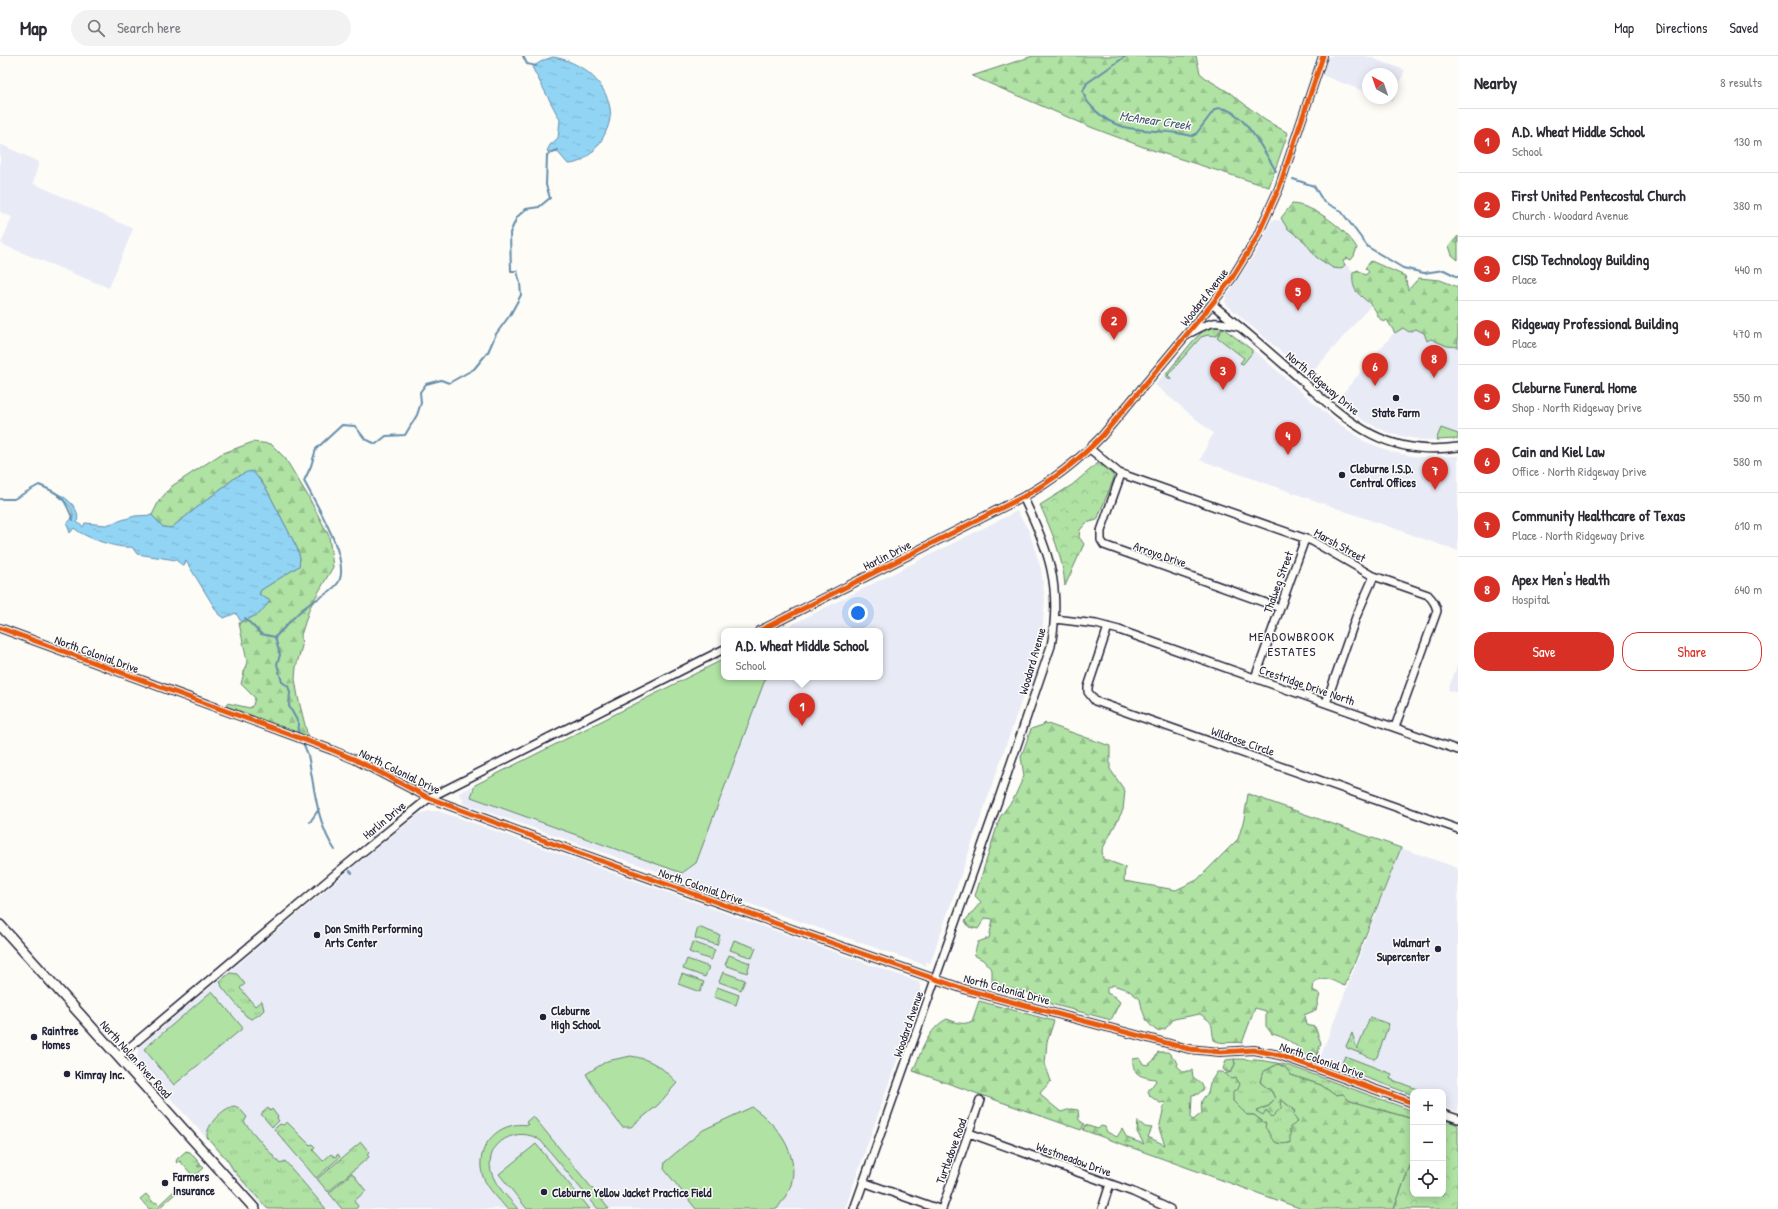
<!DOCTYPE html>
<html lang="en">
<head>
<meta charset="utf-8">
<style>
  body { margin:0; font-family:"Patrick Hand",sans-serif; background:#f2f2f3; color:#2b2b33 }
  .controls { position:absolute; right:12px; bottom:12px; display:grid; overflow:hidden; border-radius:8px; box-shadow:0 2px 10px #0003 }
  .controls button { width:36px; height:36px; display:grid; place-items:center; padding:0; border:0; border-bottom:1px solid #e1e1e2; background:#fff; color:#2b2b33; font:20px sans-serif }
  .compass { position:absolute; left:1362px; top:12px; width:36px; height:36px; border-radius:50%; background:#fff; box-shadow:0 2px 10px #0003; rotate:320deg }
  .you { position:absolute; left:858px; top:557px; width:14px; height:14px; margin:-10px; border:3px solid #fff; border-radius:50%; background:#1a73e8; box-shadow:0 0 0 6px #1a73e833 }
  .badge { display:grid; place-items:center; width:26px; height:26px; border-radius:50%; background:#d93025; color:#fff; font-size:13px; font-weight:700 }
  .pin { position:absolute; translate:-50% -33px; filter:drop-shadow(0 1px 2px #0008) }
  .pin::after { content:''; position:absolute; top:21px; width:14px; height:12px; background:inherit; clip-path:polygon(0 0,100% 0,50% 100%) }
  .popup { position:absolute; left:721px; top:572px; width:162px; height:52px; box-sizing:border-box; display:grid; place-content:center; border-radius:8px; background:#fff; filter:drop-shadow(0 1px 3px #0005); font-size:13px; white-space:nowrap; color:#7c7c81 }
  .popup b { font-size:15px; color:#2b2b33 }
  .popup::after { content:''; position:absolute; left:50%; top:100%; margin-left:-8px; border:8px solid transparent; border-top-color:#fff }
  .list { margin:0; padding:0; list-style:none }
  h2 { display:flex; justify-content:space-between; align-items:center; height:52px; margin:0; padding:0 16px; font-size:17px }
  h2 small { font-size:13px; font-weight:400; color:#7c7c81 }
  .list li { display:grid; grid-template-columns:26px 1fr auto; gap:12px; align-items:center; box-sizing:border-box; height:64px; padding:0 16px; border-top:1px solid #e1e1e2 }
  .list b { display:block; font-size:15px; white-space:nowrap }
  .list p { margin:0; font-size:13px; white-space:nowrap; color:#7c7c81 }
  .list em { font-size:13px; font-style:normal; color:#7c7c81 }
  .actions { display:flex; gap:8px; padding:12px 16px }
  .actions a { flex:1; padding:9px 0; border:1px solid #d93025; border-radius:16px; text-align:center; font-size:14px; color:#d93025 }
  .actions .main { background:#d93025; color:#fff }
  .icon { flex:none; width:22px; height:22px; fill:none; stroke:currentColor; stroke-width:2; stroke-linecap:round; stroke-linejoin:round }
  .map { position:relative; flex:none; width:1458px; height:1153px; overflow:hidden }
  header { display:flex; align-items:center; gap:24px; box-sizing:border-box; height:56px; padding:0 20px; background:#fff; border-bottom:1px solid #e1e1e2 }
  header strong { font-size:19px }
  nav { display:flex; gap:22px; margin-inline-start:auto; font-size:14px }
  .search { width:280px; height:36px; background:#f2f2f3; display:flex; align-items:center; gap:10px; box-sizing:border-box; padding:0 14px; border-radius:22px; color:#7c7c81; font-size:15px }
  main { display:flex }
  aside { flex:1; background:#fff }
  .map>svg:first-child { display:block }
</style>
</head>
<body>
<header>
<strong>Map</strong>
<div class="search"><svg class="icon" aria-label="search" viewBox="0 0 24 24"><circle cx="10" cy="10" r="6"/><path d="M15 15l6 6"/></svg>Search here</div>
<nav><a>Map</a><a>Directions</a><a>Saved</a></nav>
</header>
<main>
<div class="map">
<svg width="1458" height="1153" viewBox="0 0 1458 1153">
  <defs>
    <pattern id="grass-tufts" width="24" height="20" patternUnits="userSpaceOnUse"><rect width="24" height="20" fill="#afe2a3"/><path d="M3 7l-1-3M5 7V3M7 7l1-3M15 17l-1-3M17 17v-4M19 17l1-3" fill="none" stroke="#96c28d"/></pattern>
    <pattern id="forest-firs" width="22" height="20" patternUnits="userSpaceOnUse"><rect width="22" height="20" fill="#afe2a3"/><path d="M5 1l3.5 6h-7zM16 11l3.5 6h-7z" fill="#96c28d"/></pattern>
    <pattern id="park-crowns" width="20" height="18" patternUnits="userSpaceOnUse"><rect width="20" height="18" fill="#afe2a3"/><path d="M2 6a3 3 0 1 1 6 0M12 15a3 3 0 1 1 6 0" fill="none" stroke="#96c28d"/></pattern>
    <pattern id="water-ripples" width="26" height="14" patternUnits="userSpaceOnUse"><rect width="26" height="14" fill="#92d4f4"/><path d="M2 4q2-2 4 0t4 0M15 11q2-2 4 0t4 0" fill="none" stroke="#7eb6d2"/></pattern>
  </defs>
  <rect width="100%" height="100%" fill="#fdfcf7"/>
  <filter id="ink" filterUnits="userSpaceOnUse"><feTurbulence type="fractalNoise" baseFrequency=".025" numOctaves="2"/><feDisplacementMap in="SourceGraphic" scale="8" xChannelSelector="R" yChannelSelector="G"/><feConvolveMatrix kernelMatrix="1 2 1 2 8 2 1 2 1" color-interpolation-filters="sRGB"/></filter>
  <g filter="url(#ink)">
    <path fill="#e8ebf6" d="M1329,0H1366L1405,14L1393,46L1382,42H1392V18H1368V37L1322,19Z
      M0,88L39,106L33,127L133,173L109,232L1,188L12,161L0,156Z
      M1272,164L1302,166L1379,240L1309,320L1227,249L1225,245L1226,241L1258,193Z
      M1403,266L1458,281V383L1422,384L1391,378L1364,365L1337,344Z
      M1206,270H1220L1244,286L1335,365L1364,385L1392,396L1418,401L1458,400V495L1200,404L1213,377L1155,329L1193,283Z
      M1017,455L1029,475L1041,513L1045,543L1042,580L1036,603L931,905L929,908L927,905L925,906L927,910L462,747L464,742L460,741L459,737L724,603V621H880V575H779Z
      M1458,607V637L1448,634Z
      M429,755H438L459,762L919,926L921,935L845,1153H265L231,1114L225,1103L139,1007L137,999L139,991L381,788L419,758Z
      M1401,792L1458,812V1056L1443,1051V1036H1413V1039L1345,1014L1328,1002L1319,1004Z"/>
    <path fill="url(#grass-tufts)" stroke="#68826f" d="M1218,269L1222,272L1216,280L1208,279L1201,281L1168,319L1172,323H1170L1167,321V317L1193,285L1205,273L1209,271Z
      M1223,272L1252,294V297L1243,308L1240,307L1244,302L1217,281Z
      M1441,372L1458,378V383L1436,384Z
      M230,917L237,918L245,928L240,932L255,950L261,945H262L264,954L259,959L251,963L246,960L222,931L220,925Z
      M1370,961L1389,968L1377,1001L1374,1003L1347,992L1346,990L1352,977L1357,993Z
      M1345,1000L1392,1018L1390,1023L1425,1036H1413V1039L1345,1014L1342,1007Z
      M1234,1003C1253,1003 1271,1005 1290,1010L1413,1055V1063L1350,1045L1343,1038L1335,1039L1321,1029L1291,1019L1286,1012L1278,1008L1263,1016L1260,1026L1272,1036L1275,1042L1269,1050L1262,1052L1266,1054L1282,1044C1303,1061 1299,1064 1290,1087C1270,1090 1274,1083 1264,1071L1266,1068L1254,1059H1247L1233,1045L1231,1023L1225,1018L1231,1016L1235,1008Z
      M234,1050L239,1052L247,1061L244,1066L280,1108L285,1105L326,1153H268L234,1115L228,1105L207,1081C206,1069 223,1052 234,1050Z
      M268,1052L270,1055L272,1053L278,1061L277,1062L279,1065L272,1071L261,1058Z
      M287,1066L310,1089L312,1088L315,1091L313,1094L323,1105L331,1098L335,1101L338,1098L340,1101L316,1122L274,1073L280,1068L283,1069Z
      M361,1086L369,1096L367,1098L369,1101L328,1136L317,1123Z
      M186,1095L190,1096L201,1109H198V1111L202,1110L204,1112L190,1124L192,1119L180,1105L177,1107L176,1106L177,1103Z
      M352,1117L366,1135L354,1145L358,1150L356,1153H342L329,1137Z
      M175,1134L177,1136L158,1153H149L140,1143L146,1138L154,1147L156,1146L159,1149Z"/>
    <path fill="url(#forest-firs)" stroke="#68826f" d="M1033,0H1196L1200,17L1207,23L1230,37L1265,64L1288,77L1269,131L1146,92L1093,72L972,20Z
      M1292,148C1314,149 1346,173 1357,192L1354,200L1351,204L1347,202L1343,205L1345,209L1341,213L1333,212L1316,201L1305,186L1287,172L1281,162Z
      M1458,180V204L1452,199L1449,190Z
      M1371,205L1405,220L1408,234L1419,222L1440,224L1458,231V291L1447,290L1431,283L1427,285L1424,277L1416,273L1409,276L1403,272L1395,277L1387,264L1384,266C1376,261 1378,257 1373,251C1360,237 1351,238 1353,216L1358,214L1365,219L1369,216L1365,212Z
      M253,386L271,388L285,402L308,440L329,480L333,511L310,551L301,579L302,590L296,611L295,623L298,641L308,681L226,651L227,647L250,652L253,649L255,642L241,628L247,605L239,567L259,558L270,545L259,538L261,534L299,510L300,502L297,492L267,434L259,422L236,421L171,472L163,471L152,459L159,445L172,430L221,398Z
      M1045,667L1110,690V713L1125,735L1123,754L1102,794L1103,803L1125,811L1124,825L1176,834L1197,824L1238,783L1244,763L1248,738L1401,792L1345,930C1332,926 1328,918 1314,926L1313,934L1320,938L1316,954L1304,959L1306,969L1315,971L1321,987L1316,1002L1303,998C1298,988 1282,980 1272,978L1266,970V955L1255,952L1242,987C1233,985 1222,989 1214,984C1210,967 1216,969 1200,958L1174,963L1165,973L1157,975C1145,966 1143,958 1140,943L1128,934L1113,929L1107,932V937L1115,941L1120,946L1111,964L1051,948L1046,941L992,928V914L983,904L974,899L978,886L989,882L993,863L985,862L978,873L969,871L965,865L981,846L975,840L1000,761L1014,742L1024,720L1021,701L1031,673L1043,669Z
      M979,945L1054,965L1047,986L1045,1008L1051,1025L1040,1037L1045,1043L1061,1056L1071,1053L1078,1054L1079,1064L1084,1068L1081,1074L913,1015C921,997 928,972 947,963C955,966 963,970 972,965Z
      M1158,996H1168L1178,1007L1177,1010L1184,1016L1192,1014L1193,1021L1201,1027L1204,1033L1198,1038L1192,1039L1191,1062L1193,1064L1202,1057C1201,1048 1200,1044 1208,1037L1210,1027L1217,1016H1222L1231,1023L1236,1022L1240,1028L1238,1033L1233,1035V1045L1247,1059H1254L1266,1068L1265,1071C1274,1083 1270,1090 1290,1087V1071L1298,1066L1293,1059L1295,1055L1282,1044L1281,1052L1272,1061L1266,1054L1263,1059L1256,1055L1269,1050L1275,1042L1272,1036L1260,1026L1263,1016L1278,1008L1286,1012L1291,1019L1321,1029L1335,1039L1343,1038L1350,1045L1413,1063V1102L1394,1153H1302L1083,1074L1085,1069L1098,1073L1101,1070L1105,1071L1107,1076L1117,1081L1122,1073L1127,1082L1144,1088L1137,1076L1138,1065L1145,1071L1152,1072L1148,1081L1165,1089L1159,1073L1165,1046L1160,1047L1150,1040L1148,1035L1156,1025L1155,1023C1141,1021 1132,1019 1133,1003L1140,1002L1143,1008L1148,1009L1154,1004Z
      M1234,1003L1235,1008L1231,1016H1226L1223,1013L1226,1004Z"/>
    <path fill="url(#park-crowns)" stroke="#68826f" d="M1098,407L1112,418L1114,422L1097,464L1086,467L1080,474L1079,481L1084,488L1065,530C1063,501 1052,476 1040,449L1072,429Z
      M1443,1063L1458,1069V1153H1394L1413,1102V1138H1443Z"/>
    <path fill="#afe2a3" stroke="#68826f" d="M724,603V621H766L696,807L682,817L471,741L475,729Z
      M698,871L720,879L717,889L695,882Z
      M734,884L756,892L752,902L730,894Z
      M693,886L715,894L711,904L689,896Z
      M729,899L750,907L747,917L725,909Z
      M687,903L709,911L705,921L683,913Z
      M723,916L745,924L741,934L719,926Z
      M682,918L704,926L700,936L678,928Z
      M717,931L739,939L736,949L714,941Z
      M212,935L243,972L174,1029L144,993Z
      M631,1000C651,1003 664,1012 677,1027L658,1049L631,1071H622L601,1043L586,1018L607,1005Z
      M752,1051C776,1067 800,1097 791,1129C788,1138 782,1145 777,1153H696L664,1113L665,1106L703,1074Z
      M533,1060L609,1153H598L541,1085C519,1068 484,1086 491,1115C495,1130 509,1142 518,1153H507C499,1143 488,1133 483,1121C473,1091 499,1064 528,1069L526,1066Z
      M536,1088L590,1153H527L499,1118Z"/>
    <path fill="url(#water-ripples)" stroke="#658daa" d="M553,1C579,5 605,24 610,52C614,73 590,109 568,108L556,94L550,96L547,95L550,89L558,82L560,64L532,11L544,4Z
      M253,415L267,434L297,492L300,502L299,510L261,534L259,538L270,545L259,558L241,566L236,557L224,562L219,559L186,505L184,509H182L176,504L137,498L132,491C118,493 85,482 74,472L70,477L67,468L73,461C73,450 65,446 58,440V438C68,442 81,454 77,466L83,471L85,467L106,469L135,460L152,459L163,471L171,472L236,421L247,416Z"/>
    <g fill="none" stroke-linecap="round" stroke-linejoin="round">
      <path stroke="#658daa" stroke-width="2" d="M523,0L527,8L536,10
        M1126,0L1087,27L1083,35C1085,44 1089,48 1096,55C1123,82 1159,70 1192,80L1196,78L1215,53C1240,46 1265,97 1276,115
        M1293,123L1314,130L1323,145L1341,155L1368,191L1403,212L1424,217L1444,214L1458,221
        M0,443H14L39,429C61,438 64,440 73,464
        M245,562L261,578L275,581
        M298,677L299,668L289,650L290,636L288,630L282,626L277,608L280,599L275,581C286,571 296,557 308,549C318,542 331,537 338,527C352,506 315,446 304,425L311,410L316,393L342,369L355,370L365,383L376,388L386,380L405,379L417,359L421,347L420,336L426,328L441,324L449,327L474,313L488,296L496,278L510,259L521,239L520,227L517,215H511L510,177L517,161L526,153L539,151L550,142L546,129L547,99L558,94
        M304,689L308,699C314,729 317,769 335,794
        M310,766L319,753
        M350,815L352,817"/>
      <g stroke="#22223b" stroke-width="10">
        <path id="minor" d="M1212,248C1239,270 1265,292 1291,315C1344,362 1381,402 1458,391
          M1192,276C1213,264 1216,265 1239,271
          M1090,393L1119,417L1312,485L1371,519L1428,539C1433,544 1436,548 1437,555L1395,671
          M1121,418L1101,475V484L1104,489L1280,552
          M1055,563L1096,568L1119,574L1458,694
          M1108,571L1088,631V636L1095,645L1458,773
          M0,572L332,694L356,704L429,742L526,778L803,877L967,934L1189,993L1220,996L1254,994L1279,999L1413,1047
          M759,575L1023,441C1054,424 1078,405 1102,380L1212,248L1232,222L1256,183L1279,132L1323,0
          M1255,622L1305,483
          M1326,647L1356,561L1374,520
          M118,1001L339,815L429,742L724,593
          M1443,1058L1458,1063
          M969,1077L1133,1136L1170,1153
          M863,1126L939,1153
          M854,1153L998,745L1051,590C1062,530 1049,494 1023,441
          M942,1153L980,1044
          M1102,1153L1110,1128"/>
      </g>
      <g stroke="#22223b" stroke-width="12">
        <path id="major" d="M0,869L255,1153"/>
      </g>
      <use href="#minor" stroke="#fdfcf7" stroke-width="7"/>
      <use href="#major" stroke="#fdfcf7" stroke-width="9"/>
      <g stroke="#fdfcf7" stroke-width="8">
        <path id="cycleway" d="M0,572L332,694L356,704L429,742L526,778L803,877L967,934L1189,993L1220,996L1254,994L1279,999L1413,1047
          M759,575L1023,441C1054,424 1078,405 1102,380L1212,248L1232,222L1256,183L1279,132L1323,0"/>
      </g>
      <use href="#cycleway" stroke="#e8590c" stroke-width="5"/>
    </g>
  </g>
  <g fill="#22223b" stroke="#fdfcf7" stroke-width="1.5">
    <circle cx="1396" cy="342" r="4"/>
    <circle cx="1342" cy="419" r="4"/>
    <circle cx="317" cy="879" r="4"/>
    <circle cx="1438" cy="893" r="4"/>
    <circle cx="543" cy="961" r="4"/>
    <circle cx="34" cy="981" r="4"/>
    <circle cx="67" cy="1018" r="4"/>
    <circle cx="165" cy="1127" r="4"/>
    <circle cx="544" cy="1136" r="4"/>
  </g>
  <g text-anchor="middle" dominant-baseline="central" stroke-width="3" stroke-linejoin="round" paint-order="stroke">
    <g font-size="12" fill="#22223b" stroke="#fdfcf7">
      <text transform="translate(1204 241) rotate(-52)">Woodard Avenue</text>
      <text transform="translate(1323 327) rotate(40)">North Ridgeway Drive</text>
      <text transform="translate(1340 489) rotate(29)">Marsh Street</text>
      <text transform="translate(1160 498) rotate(19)">Arroyo Drive</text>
      <text transform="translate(887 499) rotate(-27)">Harlin Drive</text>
      <text transform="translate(1278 526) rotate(-70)">Thalweg Street</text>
      <text transform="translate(97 598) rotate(20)">North Colonial Drive</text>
      <text transform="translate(1032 605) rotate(-74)">Woodard Avenue</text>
      <text transform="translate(1307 629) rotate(19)">Crestridge Drive North</text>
      <text transform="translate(1243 685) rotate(19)">Wildrose Circle</text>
      <text transform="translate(400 715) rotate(26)">North Colonial Drive</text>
      <text transform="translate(384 764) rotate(-40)">Harlin Drive</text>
      <text transform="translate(701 830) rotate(19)">North Colonial Drive</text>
      <text transform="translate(1007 933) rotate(15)">North Colonial Drive</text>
      <text transform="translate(908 968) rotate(-71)">Woodard Avenue</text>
      <text transform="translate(136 1003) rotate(48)">North Nolan River Road</text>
      <text transform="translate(1322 1004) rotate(19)">North Colonial Drive</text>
      <text transform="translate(951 1095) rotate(-70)">Turtledove Road</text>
      <text transform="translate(1074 1103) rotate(20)">Westmeadow Drive</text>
    </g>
    <g font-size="12" font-weight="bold" fill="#22223b" stroke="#fdfcf7" text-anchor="start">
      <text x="1396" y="356" text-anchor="middle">State Farm</text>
      <text x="1350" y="412">Cleburne I.S.D.<tspan x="1350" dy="14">Central Offices</tspan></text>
      <text x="325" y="872">Don Smith Performing<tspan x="325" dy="14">Arts Center</tspan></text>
      <text x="1430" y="886" text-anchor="end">Walmart<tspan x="1430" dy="14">Supercenter</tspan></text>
      <text x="551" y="954">Cleburne<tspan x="551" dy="14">High School</tspan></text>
      <text x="42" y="974">Raintree<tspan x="42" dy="14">Homes</tspan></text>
      <text x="75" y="1018">Kimray Inc.</text>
      <text x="173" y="1120">Farmers<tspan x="173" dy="14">Insurance</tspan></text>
      <text x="552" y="1136">Cleburne Yellow Jacket Practice Field</text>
    </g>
    <g font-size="13" font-style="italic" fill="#445772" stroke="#fdfcf7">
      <text transform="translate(1155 64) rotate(8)">McAnear Creek</text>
    </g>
    <g font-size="13" letter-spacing="1" fill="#22223b" stroke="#fdfcf7">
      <text x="1292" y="580">MEADOWBROOK<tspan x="1292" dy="15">ESTATES</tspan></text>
    </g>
  </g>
</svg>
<div class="controls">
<button>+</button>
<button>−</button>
<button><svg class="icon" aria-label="locate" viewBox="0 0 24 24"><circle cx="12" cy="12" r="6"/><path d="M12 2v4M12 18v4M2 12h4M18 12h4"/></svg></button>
</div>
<svg class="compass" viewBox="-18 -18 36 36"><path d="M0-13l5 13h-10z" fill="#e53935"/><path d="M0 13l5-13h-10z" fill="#7c7c81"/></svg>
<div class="you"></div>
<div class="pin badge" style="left:802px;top:670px">1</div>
<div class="popup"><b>A.D. Wheat Middle School</b>School</div>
<div class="pin badge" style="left:1114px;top:284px">2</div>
<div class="pin badge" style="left:1223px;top:334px">3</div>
<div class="pin badge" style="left:1288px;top:399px">4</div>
<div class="pin badge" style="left:1298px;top:255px">5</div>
<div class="pin badge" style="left:1375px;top:330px">6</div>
<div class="pin badge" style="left:1435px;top:434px">7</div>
<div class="pin badge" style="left:1434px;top:322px">8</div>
</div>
<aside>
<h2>Nearby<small>8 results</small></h2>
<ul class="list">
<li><span class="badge">1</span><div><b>A.D. Wheat Middle School</b><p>School</p></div><em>130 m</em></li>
<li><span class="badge">2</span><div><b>First United Pentecostal Church</b><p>Church · Woodard Avenue</p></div><em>380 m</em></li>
<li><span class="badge">3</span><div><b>CISD Technology Building</b><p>Place</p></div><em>440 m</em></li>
<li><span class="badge">4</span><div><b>Ridgeway Professional Building</b><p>Place</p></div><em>470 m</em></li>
<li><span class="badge">5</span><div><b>Cleburne Funeral Home</b><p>Shop · North Ridgeway Drive</p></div><em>550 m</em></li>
<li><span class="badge">6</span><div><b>Cain and Kiel Law</b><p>Office · North Ridgeway Drive</p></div><em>580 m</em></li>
<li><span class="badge">7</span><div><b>Community Healthcare of Texas</b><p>Place · North Ridgeway Drive</p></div><em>610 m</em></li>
<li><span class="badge">8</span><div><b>Apex Men's Health</b><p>Hospital</p></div><em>640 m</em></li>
</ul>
<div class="actions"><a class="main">Save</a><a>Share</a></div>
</aside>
</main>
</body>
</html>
